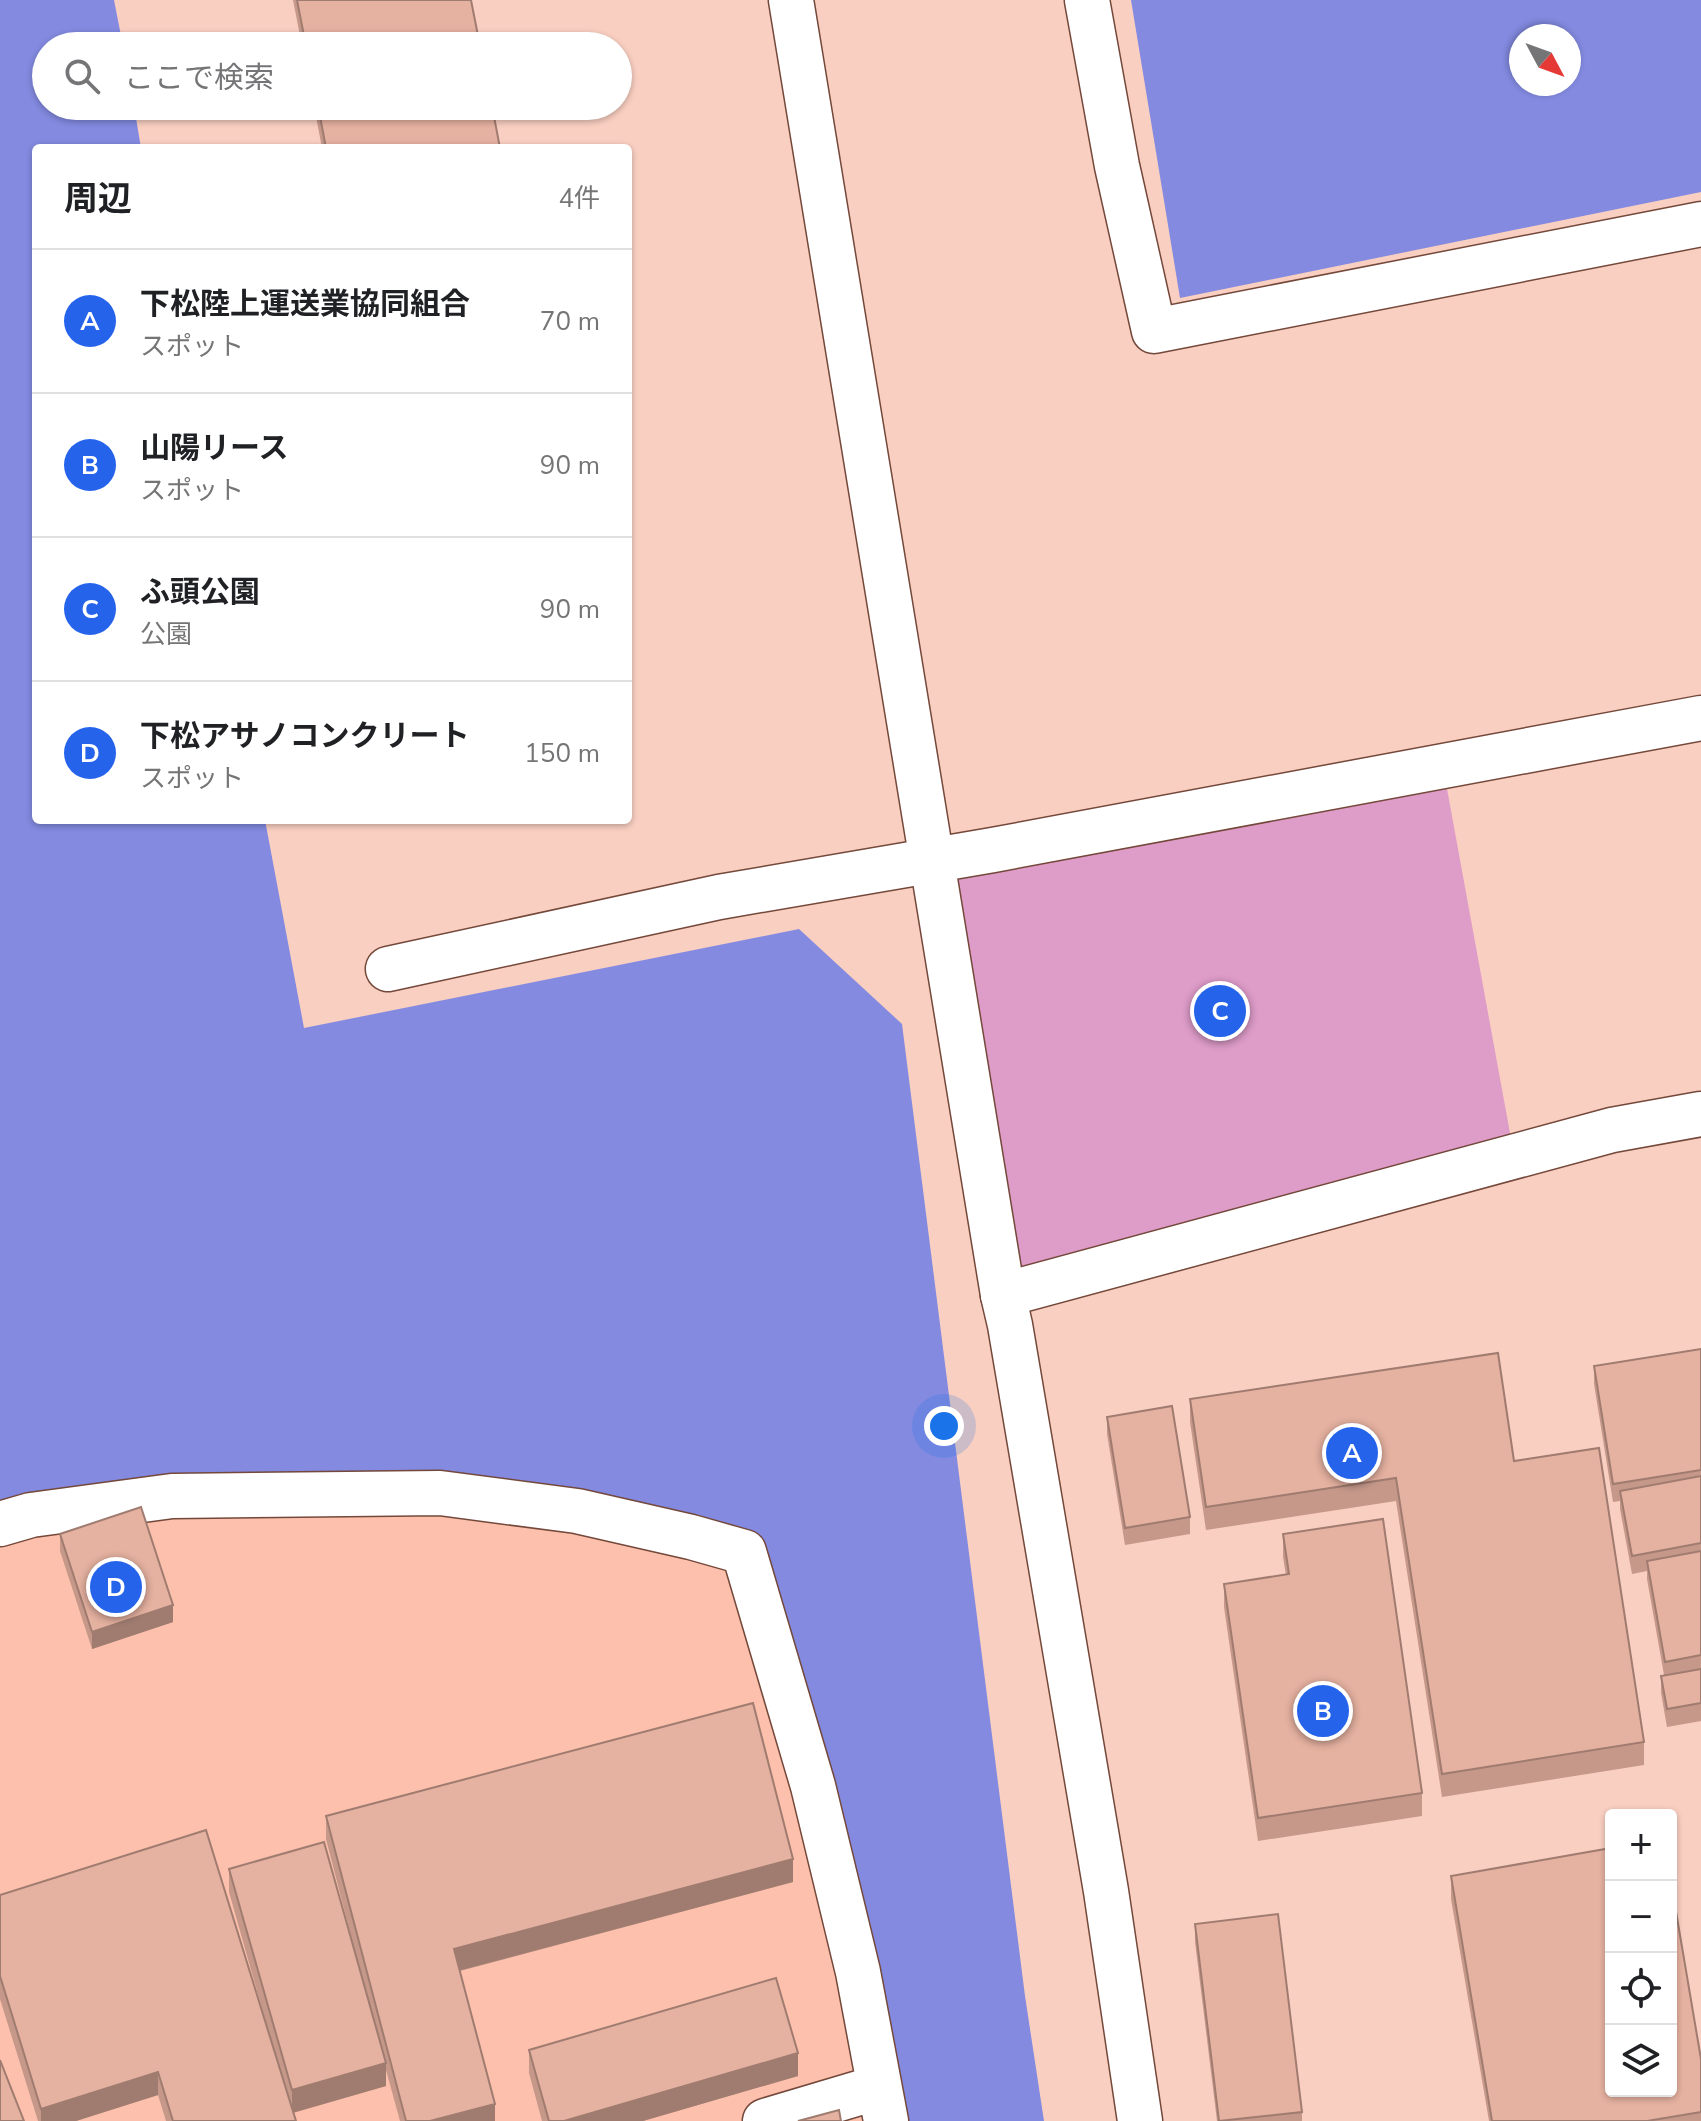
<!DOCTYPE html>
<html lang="ja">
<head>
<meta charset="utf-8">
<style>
  body { margin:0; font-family:"Nunito Sans","Noto Sans JP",sans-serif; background:#f6f6f6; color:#202124 }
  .controls { position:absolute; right:24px; bottom:24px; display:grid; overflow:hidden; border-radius:8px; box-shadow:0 2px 6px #0004 }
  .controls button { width:72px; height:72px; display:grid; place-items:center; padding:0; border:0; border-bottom:2px solid #e0e0e0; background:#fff; color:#202124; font:40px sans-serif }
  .compass { position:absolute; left:1509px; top:24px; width:72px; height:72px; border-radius:50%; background:#fff; box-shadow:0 2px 6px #0004; rotate:131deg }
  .you { position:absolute; left:944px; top:1426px; width:28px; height:28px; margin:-20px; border:6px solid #fff; border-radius:50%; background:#1a73e8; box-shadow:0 0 0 12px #1a73e833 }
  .badge { display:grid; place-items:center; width:52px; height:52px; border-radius:50%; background:#2563eb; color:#fff; font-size:26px; font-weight:700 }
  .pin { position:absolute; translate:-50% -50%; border:4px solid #fff; box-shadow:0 2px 8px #0006 }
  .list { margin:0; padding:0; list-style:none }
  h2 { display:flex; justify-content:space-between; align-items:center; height:104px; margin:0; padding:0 32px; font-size:34px }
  h2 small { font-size:26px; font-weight:400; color:#757577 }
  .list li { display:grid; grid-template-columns:52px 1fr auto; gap:24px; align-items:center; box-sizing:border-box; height:144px; padding:0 32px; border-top:2px solid #e0e0e0 }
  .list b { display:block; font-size:30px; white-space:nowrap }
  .list p { margin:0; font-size:26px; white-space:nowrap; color:#757577 }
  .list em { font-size:26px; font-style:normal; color:#757577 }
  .icon { flex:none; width:44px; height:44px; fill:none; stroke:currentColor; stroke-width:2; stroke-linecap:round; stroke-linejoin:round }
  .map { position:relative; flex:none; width:1701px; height:2121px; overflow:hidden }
  .search { position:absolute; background:#fff; box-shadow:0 2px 6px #0004; left:32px; top:32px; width:600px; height:88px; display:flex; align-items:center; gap:20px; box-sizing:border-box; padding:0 28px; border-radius:44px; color:#757577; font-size:30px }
  .panel { position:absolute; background:#fff; box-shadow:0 2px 6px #0004; left:32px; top:144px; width:600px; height:680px; border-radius:8px }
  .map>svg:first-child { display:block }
</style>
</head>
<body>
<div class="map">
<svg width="1701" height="2121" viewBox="0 0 1701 2121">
  <rect width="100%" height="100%" fill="#f9cfc1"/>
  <path fill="#fcc0ac" d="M440,1493L744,1552L886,2121H0V1524Z"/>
  <path fill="#de9cc9" d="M1443,767L1514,1155L1003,1295L928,866Z"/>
  <path fill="#838ae0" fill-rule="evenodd" d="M0,0H114L123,46H46V106H134L141,148H36V820H265L304,1028L799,929L902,1024L1025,1996L1044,2121H906L755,1536L650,1505H0Z
    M1131,0H1701V192L1180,298ZM1521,36H1569V84H1521Z"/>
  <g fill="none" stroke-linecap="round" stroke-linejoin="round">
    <g stroke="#74483a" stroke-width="47">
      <path id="minor" d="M1087,0L1117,166L1154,331L1701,224
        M1003,1295L1612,1130L1701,1114
        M0,1524L31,1515L172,1496L440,1493L577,1511L691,1537L744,1552L813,1786L858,1972L886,2121
        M765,2121L879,2087"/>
    </g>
    <g stroke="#74483a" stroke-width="47">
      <path id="tertiary" d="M791,0L1003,1295L1010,1325L1106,1891L1140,2121
        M388,969L719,897L993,850L1701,718"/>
    </g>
    <use href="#minor" stroke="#fff" stroke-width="44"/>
    <use href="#tertiary" stroke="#fff" stroke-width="44"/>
  </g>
  <path fill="#c5988a" d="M293,0H471L480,46H302Z
    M314,106H492L500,148H322Z
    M1701,1349V1721L1667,1727L1661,1693V1676L1664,1675L1647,1579V1571L1632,1574L1620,1509V1501L1613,1502L1594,1384V1366Z
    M1190,1399L1514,1461L1644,1742V1765L1442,1797L1396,1501L1206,1530L1190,1422Z
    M1107,1417L1190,1517V1534L1125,1545L1107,1434Z
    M60,1534L173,1622L92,1649L60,1551Z
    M1283,1534L1422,1793V1816L1258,1841L1224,1607V1584L1286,1575L1283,1557Z
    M326,1816L793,1882L460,1971L495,2121H400L386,2070V2086L293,2113L296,2121H166L158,2095L76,2121H38L0,1999V1895L272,2044L229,1892V1869L359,1967L326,1839Z
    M1451,1876L1701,2059V2121H1489L1451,1899Z
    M1195,1924L1302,2112V2121H1217L1195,1942Z
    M529,2050L798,2076L643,2121H542L529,2073Z"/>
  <path fill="#a07c70" d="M173,1605V1622L92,1649V1632Z
    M793,1859V1882L454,1972V1949Z
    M798,2053V2076L643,2121H564Z
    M386,2063V2086L292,2113V2090Z
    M158,2072V2095L76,2121H41V2109Z
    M495,2104V2121H430Z"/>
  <path fill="#e5b1a0" stroke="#a07c70" stroke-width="2" d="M297,0H471L480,46H306Z
    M318,106H492L500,148H326Z
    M1701,1349V1470L1613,1484L1594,1366Z
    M1498,1353L1514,1461L1599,1448L1644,1742L1442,1774L1396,1478L1206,1507L1190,1399Z
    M1172,1406L1190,1517L1125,1528L1107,1417Z
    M1701,1476V1543L1632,1556L1620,1491Z
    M141,1507L173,1605L92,1632L60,1534Z
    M1383,1519L1422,1793L1258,1818L1224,1584L1289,1574L1283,1534Z
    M1701,1551V1655L1665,1662L1647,1561Z
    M1701,1669V1703L1667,1709L1661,1676Z
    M753,1703L793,1859L454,1949L495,2104L430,2121H406L326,1816Z
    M206,1830L296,2121H173L158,2072L41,2109L0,1976V1895Z
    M324,1842L386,2063L292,2090L229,1869Z
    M1611,1848V2091H1671V1882L1701,2059V2112L1647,2121H1492L1451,1876Z
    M1278,1914L1302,2112L1219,2121L1195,1924Z
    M776,1978L798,2053L564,2121H549L529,2050Z
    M0,2060L24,2121H0Z
    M839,2110L841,2121H798Z"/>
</svg>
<div class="controls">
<button>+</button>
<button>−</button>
<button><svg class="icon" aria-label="locate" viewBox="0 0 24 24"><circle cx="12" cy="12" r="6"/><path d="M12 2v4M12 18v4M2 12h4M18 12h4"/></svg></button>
<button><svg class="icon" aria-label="layers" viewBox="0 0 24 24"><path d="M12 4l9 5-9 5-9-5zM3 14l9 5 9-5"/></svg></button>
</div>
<svg class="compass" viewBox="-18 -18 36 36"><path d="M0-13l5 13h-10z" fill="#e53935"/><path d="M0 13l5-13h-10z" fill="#757577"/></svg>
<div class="you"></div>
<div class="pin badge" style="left:1352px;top:1453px">A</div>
<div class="pin badge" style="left:1323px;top:1711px">B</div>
<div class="pin badge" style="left:1220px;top:1011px">C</div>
<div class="pin badge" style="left:116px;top:1587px">D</div>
<div class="search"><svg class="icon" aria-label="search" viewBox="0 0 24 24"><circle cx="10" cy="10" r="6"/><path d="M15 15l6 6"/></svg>ここで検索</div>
<section class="panel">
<h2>周辺<small>4件</small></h2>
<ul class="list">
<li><span class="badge">A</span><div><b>下松陸上運送業協同組合</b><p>スポット</p></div><em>70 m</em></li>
<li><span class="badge">B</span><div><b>山陽リース</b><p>スポット</p></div><em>90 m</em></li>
<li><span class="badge">C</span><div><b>ふ頭公園</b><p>公園</p></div><em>90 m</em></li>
<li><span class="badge">D</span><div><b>下松アサノコンクリート</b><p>スポット</p></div><em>150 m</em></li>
</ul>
</section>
</div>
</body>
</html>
